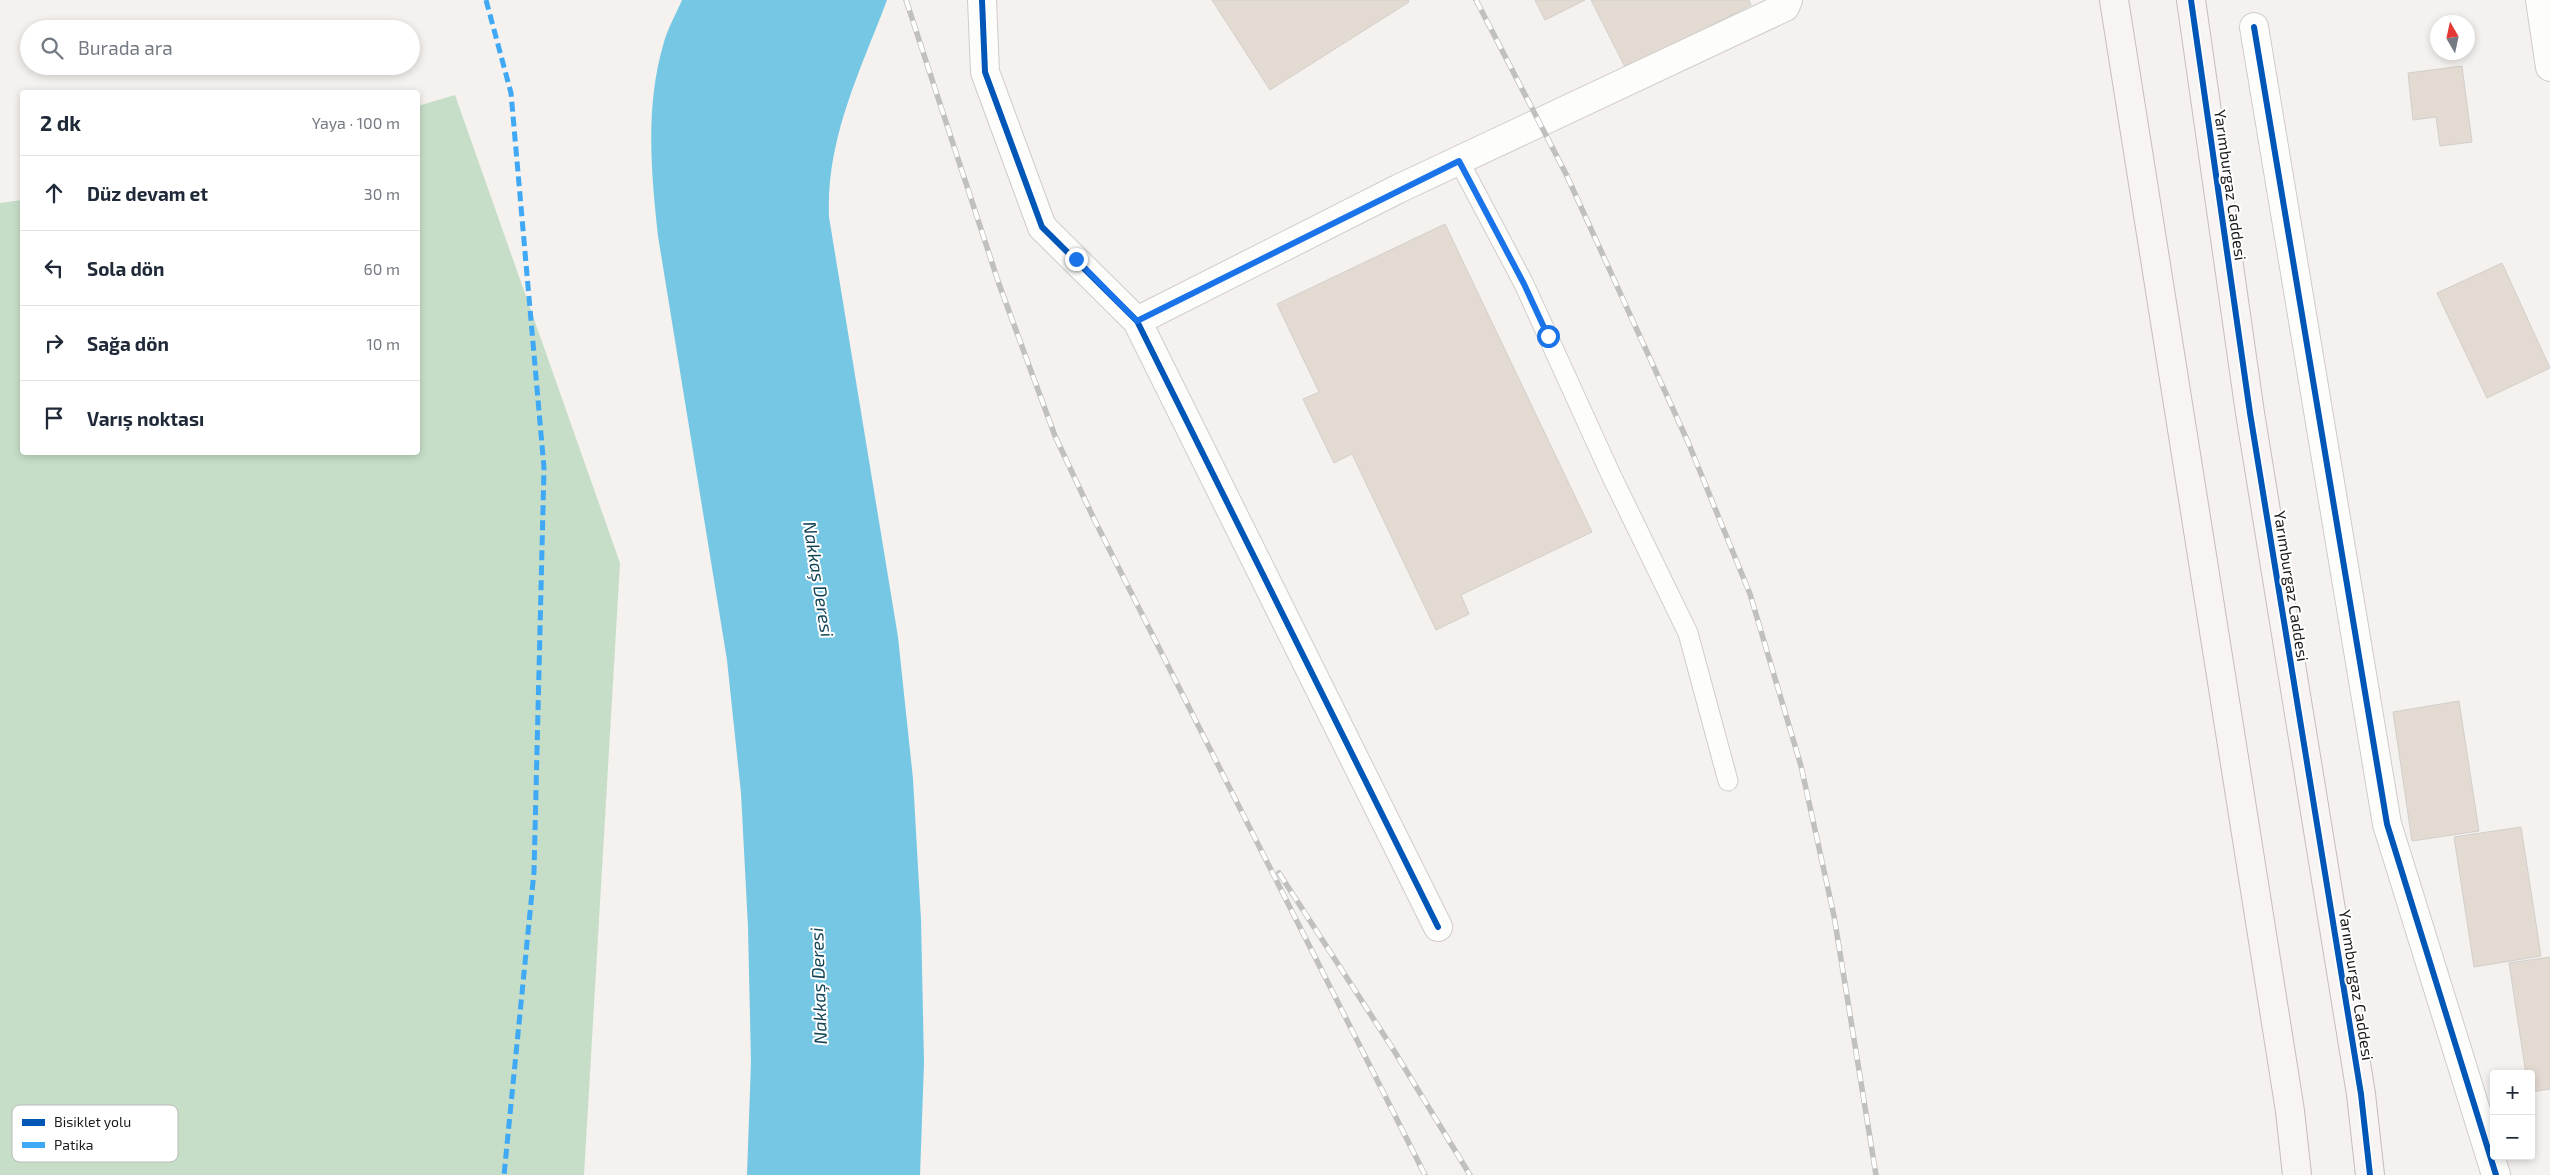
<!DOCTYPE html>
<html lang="tr">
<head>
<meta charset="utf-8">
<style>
  body { margin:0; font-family:"Exo 2",sans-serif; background:#f6f6f7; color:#1f2937 }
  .controls { position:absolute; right:15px; bottom:15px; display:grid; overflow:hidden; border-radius:5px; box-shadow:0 2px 8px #0003 }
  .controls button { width:45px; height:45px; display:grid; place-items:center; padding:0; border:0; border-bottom:1px solid #e0e1e3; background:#fff; color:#1f2937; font:25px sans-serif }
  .compass { position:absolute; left:2430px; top:15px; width:45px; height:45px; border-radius:50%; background:#fff; box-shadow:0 2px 8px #0003; rotate:351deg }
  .stop { position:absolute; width:15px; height:15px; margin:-11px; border:4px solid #1a73e8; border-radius:50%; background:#fff }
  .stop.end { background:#1a73e8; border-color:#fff; box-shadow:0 1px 5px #0008 }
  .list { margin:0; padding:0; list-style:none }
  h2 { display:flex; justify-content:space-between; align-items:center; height:65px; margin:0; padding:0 20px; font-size:21px }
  h2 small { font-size:16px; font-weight:400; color:#747a83 }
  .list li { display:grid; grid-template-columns:32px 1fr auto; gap:15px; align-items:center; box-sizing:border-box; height:75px; padding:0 20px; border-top:1px solid #e0e1e3 }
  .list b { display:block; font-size:19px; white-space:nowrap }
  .list em { font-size:16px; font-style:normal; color:#747a83 }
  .icon { flex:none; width:28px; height:28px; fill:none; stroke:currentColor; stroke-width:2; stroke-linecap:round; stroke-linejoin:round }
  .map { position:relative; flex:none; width:2550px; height:1175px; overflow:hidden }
  .search { position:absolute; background:#fff; box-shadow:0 2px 8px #0003; left:20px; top:20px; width:400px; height:55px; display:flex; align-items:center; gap:12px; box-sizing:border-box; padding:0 18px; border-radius:28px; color:#747a83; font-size:19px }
  .panel { position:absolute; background:#fff; box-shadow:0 2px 8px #0003; left:20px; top:90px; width:400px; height:365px; border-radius:5px }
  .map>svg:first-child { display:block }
</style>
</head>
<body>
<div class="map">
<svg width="2550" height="1175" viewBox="0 0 2550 1175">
  <rect width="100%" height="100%" fill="#f4f1ee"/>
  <path fill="#c6dec7" d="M455,95L620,563L584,1175H0V203L22,200V452H418V106Z"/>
  <path fill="#75c7e4" d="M682,0H887C860,72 826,138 829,217L898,637L913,779L921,920L924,1063L920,1175H747L751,1062L748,927L741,793L727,660L658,236C651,171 645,106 664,42C668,28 676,14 682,0Z"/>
  <path fill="#e3dad1" stroke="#d1cfcc" d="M1212,0H1408L1409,2L1270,90Z
    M1535,0H1585L1545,20Z
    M1591,0H1749L1751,5L1626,69Z
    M2462,66L2472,142L2440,146L2436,117L2413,120L2408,73Z
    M1445,224L1592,532L1461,595L1469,614L1436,630L1352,454L1334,463L1303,399L1319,392L1277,304Z
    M2502,263L2550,368L2487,398L2437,293Z
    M2459,701L2479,831L2412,841L2393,712Z
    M2521,827L2541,956L2474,967L2454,837Z
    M2550,957V1089L2531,1092V1074H2526L2509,963Z"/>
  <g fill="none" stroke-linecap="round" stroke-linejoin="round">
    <g stroke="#cfcdcb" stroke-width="21">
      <path id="service" d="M1459,161L1524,284L1611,475L1688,633L1728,781"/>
    </g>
    <g stroke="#cfcdcb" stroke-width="30">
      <path id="minor" d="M982,0L985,72L1042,227L1137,321L1438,927
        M2254,27L2387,824L2496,1175
        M1137,321L1398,189L1785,7L1788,0"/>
    </g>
    <g stroke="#cfcdcb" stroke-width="30">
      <path id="tertiary" d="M2540,0L2550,67"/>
    </g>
    <g stroke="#c6bdbc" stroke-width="30">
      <path id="primary" d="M2114,0L2290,1111L2297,1175
        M2191,0L2250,413L2361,1094L2370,1175"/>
    </g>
    <use href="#service" stroke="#fdfdfc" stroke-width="19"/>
    <use href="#minor" stroke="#fdfdfc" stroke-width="28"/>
    <use href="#tertiary" stroke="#fdfdfc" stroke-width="28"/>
    <use href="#primary" stroke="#f9f4f4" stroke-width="28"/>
    <g stroke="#c0c0be" stroke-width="5.5">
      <path id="rail" d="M906,0L999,284L1055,436L1094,519L1425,1175
        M1476,0L1566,174L1688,442L1750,594L1801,766L1834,916L1876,1175
        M1279,873L1393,1049L1470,1175"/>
    </g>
    <use href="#rail" stroke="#fff" stroke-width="4" stroke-dasharray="11" stroke-linecap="butt"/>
    <path stroke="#3fa9f5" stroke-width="5" stroke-dasharray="10 5" stroke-linecap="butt" d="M486,0L511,93L544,468L534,872L504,1175"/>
    <g stroke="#fff" stroke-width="9">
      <path id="cycleway" d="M982,0L985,72L1042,227L1137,321L1438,927
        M2191,0L2250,413L2361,1094L2370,1175
        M2254,27L2387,824L2496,1175"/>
    </g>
    <use href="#cycleway" stroke="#0057b8" stroke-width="6"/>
  </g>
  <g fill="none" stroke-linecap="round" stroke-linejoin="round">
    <path stroke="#1a73e8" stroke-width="6" d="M1076,259L1137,321L1459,161L1524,284L1548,336"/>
  </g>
  <g text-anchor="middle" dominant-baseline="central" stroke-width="4" stroke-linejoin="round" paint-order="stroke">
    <g font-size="16" fill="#1c1a18" stroke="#fff">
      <text transform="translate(2231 185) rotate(82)">Yarımburgaz Caddesi</text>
      <text transform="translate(2292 586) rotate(81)">Yarımburgaz Caddesi</text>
      <text transform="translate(2357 985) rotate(81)">Yarımburgaz Caddesi</text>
    </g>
    <g font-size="18" font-style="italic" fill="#124456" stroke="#fff">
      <text transform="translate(819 579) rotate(81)">Nakkaş Deresi</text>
      <text transform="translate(818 986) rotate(-92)">Nakkaş Deresi</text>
    </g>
  </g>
  <rect x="12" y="1105" width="166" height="57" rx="8" fill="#fff" stroke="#bbbaba" stroke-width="1"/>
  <rect x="22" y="1119" width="23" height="7" fill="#0057b8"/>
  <rect x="22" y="1142" width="23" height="6" fill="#3fa9f5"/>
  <g font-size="14" fill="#1c1a18">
    <text x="54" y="1127">Bisiklet yolu</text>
    <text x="54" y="1150">Patika</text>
  </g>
</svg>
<div class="controls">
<button>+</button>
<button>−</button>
</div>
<svg class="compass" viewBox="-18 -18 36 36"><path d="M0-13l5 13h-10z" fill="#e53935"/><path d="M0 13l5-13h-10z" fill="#747a83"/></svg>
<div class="stop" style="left:1548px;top:336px"></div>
<div class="stop end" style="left:1076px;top:259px"></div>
<div class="search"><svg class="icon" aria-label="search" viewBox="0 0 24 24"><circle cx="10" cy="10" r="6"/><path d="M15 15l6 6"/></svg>Burada ara</div>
<section class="panel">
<h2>2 dk<small>Yaya · 100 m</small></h2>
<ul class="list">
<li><svg class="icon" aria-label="ahead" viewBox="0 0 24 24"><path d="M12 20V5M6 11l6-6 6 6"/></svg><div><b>Düz devam et</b></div><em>30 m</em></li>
<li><svg class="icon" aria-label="left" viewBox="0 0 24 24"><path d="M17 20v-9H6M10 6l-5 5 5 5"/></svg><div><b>Sola dön</b></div><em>60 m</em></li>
<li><svg class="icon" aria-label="right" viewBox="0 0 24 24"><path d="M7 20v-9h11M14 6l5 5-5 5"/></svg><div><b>Sağa dön</b></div><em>10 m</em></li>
<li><svg class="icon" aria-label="arrive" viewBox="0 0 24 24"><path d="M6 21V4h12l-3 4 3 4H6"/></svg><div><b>Varış noktası</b></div></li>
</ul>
</section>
</div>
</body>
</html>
